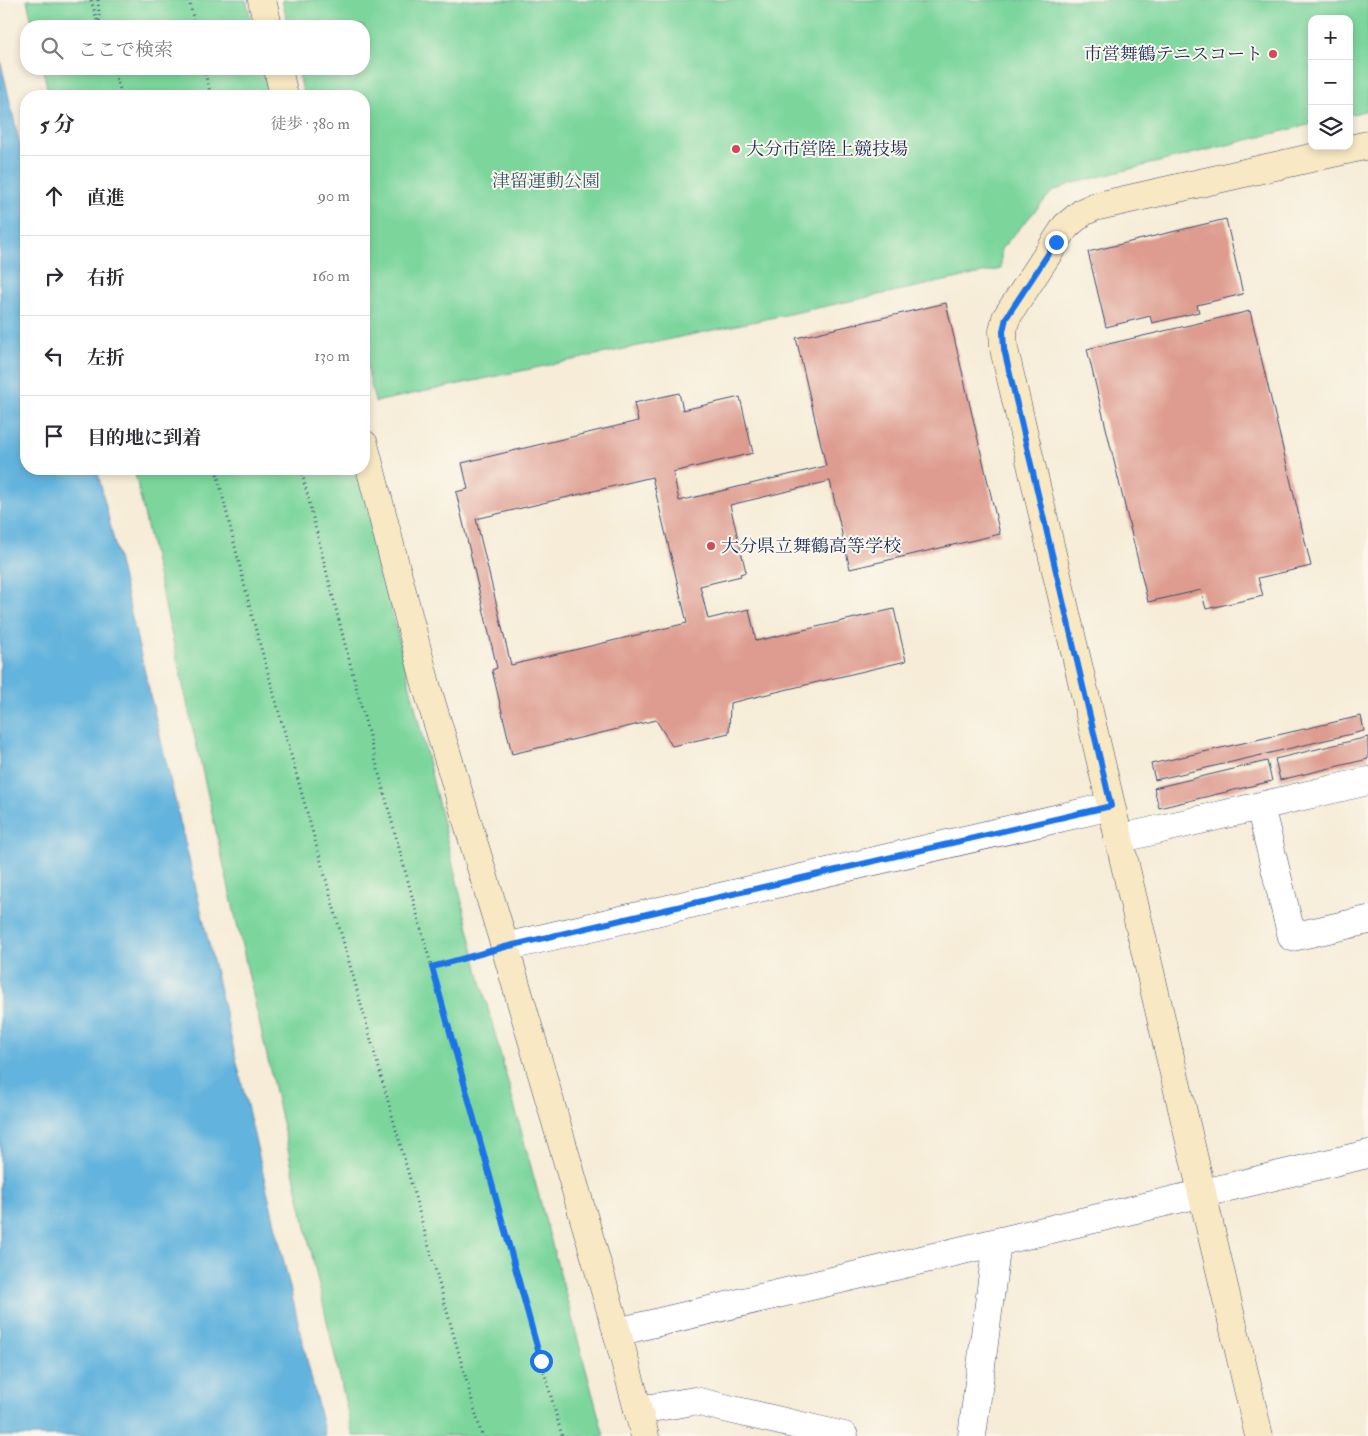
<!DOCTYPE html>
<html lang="ja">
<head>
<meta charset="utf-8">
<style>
  body { margin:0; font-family:"IM FELL Double Pica","Noto Serif JP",serif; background:#f7f7f7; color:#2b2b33 }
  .controls { position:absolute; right:15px; top:15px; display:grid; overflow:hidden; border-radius:10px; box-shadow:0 2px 8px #0003 }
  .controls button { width:45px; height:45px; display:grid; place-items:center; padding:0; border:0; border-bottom:1px solid #e1e1e2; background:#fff; color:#2b2b33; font:25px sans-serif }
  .stop { position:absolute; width:15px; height:15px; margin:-11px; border:4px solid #1a73e8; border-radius:50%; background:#fff }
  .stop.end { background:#1a73e8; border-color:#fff; box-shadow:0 1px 5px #0008 }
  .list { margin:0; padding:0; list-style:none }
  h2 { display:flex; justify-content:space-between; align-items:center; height:65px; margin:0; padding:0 20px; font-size:21px }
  h2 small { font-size:16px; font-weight:400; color:#7c7c81 }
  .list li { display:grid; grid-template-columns:32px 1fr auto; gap:15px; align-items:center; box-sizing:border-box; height:80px; padding:0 20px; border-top:1px solid #e1e1e2 }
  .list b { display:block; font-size:19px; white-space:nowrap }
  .list em { font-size:16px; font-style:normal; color:#7c7c81 }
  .icon { flex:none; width:28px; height:28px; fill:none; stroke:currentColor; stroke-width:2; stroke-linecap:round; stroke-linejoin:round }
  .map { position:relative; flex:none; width:1368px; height:1436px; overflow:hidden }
  .search { position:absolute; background:#fff; box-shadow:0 2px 8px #0003; left:20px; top:20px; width:350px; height:55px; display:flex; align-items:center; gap:12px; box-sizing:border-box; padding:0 18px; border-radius:20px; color:#7c7c81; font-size:19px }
  .panel { position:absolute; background:#fff; box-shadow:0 2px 8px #0003; left:20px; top:90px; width:350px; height:385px; border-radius:20px }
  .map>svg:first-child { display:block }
</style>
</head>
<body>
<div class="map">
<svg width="1368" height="1436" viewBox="0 0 1368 1436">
  <rect width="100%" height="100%" fill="#fbf7ec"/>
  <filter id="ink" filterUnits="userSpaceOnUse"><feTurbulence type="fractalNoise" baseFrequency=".02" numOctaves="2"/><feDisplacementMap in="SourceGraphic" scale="10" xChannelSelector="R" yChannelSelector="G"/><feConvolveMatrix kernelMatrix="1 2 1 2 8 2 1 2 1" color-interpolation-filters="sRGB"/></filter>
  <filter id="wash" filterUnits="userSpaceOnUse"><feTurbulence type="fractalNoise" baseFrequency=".0096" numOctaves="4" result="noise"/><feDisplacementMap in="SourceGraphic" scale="20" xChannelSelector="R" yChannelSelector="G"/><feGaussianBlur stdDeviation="1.12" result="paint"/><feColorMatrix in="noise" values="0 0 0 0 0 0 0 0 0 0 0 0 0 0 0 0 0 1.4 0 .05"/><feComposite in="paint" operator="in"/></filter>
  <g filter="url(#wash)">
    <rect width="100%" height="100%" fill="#f6ecd7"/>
    <path fill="#7cd69c" stroke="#4c827d" d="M27,0H246L253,26H33Z
      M282,0H1368V110L1349,115V19H1312V124L1070,184L1052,192L1001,249V269L375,402L364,352V96H304L298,69H364V26H288Z
      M43,69H263L269,96H49Z
      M134,469H358L483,990L604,1436H353Z"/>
    <path fill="#62b3dd" stroke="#3e719e" d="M0,59L26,171V469H97L325,1436H0Z"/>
    <g id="blocks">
      <path fill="#de9b8f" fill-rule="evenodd" d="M1226,219L1243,294L1197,305L1199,312L1152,323L1150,316L1106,327L1088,252Z
        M946,303L1000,534L850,569L830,481L730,505L746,572L740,574L741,576L700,586L708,619L749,609L756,641L894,609L906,661L730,703L729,733L672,746L656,720L512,754L492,670L497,668L456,492L468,489L462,463L638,421L634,403L679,393L683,410L740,397L753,453L673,472L679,501L826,466L796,338ZM652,477L687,623L511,665L476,519Z
        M1250,311L1311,566L1258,578L1263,596L1206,609L1201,590L1148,602L1087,349Z
        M1361,716L1364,731L1155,780L1151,764Z
        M1368,737V759L1280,780L1275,759Z
        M1267,761L1272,781L1159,808L1154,788Z"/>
    </g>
  </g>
  <g filter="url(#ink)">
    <use href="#blocks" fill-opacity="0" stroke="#3c4b70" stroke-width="1"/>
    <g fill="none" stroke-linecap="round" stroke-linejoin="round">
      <g stroke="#3c4b70" stroke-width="29">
        <path id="street" d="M1260,806L1292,937L1368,920
          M1118,839L1368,781
          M505,947L1111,806
          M617,1332L1368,1154
          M638,1410L695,1401L844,1436
          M972,1436L997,1242"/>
      </g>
      <g stroke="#3c4b70" stroke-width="29">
        <path id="secondary" d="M262,0L268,26
          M278,69L284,96
          M364,444L427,688L505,947L617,1332L645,1436
          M1259,1436L1004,349L1003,331L1006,318L1066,226L1083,212L1094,207L1368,145"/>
      </g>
      <path stroke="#3c4b70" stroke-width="3" stroke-dasharray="1 4" stroke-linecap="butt" d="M91,0L99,26
        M98,0L100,26
        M189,0L195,26
        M113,69L122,96
        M204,69L211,96
        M216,469L252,616L482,1436
        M301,469C380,793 473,1114 562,1436
        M432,967L477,955"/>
      <use href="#street" stroke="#fff" stroke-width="28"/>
      <use href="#secondary" stroke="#f8e8c3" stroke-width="28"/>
    </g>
  </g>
  <g fill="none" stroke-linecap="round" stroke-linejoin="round" filter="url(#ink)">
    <path stroke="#1a73e8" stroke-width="6" d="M541,1361L432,967L505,947L1111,806L1004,349L1003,331L1006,318L1056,242"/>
  </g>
  <g fill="#d1495b" stroke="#fbf7ec" stroke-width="2">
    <circle cx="1273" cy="54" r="5"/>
    <circle cx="736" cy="149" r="5"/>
    <circle cx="711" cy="546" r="5"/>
  </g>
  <g text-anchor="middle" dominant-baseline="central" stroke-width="4" stroke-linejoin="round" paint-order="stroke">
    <g font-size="18" fill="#1b2f5e" stroke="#fbf7ec" text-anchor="start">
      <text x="1263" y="54" text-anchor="end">市営舞鶴テニスコート</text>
      <text x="746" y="149">大分市営陸上競技場</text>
      <text x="721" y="546">大分県立舞鶴高等学校</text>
    </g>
    <g font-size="18" fill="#33596e" stroke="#fbf7ec">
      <text x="546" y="181">津留運動公園</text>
    </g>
  </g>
</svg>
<div class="controls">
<button>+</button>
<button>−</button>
<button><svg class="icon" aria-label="layers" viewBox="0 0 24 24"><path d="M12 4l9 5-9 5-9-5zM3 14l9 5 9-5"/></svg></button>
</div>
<div class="stop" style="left:541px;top:1361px"></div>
<div class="stop end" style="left:1056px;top:242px"></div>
<div class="search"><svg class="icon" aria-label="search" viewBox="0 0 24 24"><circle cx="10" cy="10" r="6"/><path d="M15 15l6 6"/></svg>ここで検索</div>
<section class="panel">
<h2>5 分<small>徒歩 · 380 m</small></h2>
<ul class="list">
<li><svg class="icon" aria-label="ahead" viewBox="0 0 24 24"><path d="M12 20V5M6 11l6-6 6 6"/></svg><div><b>直進</b></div><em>90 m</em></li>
<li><svg class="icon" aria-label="right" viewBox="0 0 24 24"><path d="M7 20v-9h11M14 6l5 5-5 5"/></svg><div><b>右折</b></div><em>160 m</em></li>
<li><svg class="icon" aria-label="left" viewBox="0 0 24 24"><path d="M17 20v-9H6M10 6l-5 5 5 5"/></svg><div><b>左折</b></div><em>130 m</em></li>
<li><svg class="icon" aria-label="arrive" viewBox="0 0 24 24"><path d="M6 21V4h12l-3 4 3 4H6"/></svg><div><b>目的地に到着</b></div></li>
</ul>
</section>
</div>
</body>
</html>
